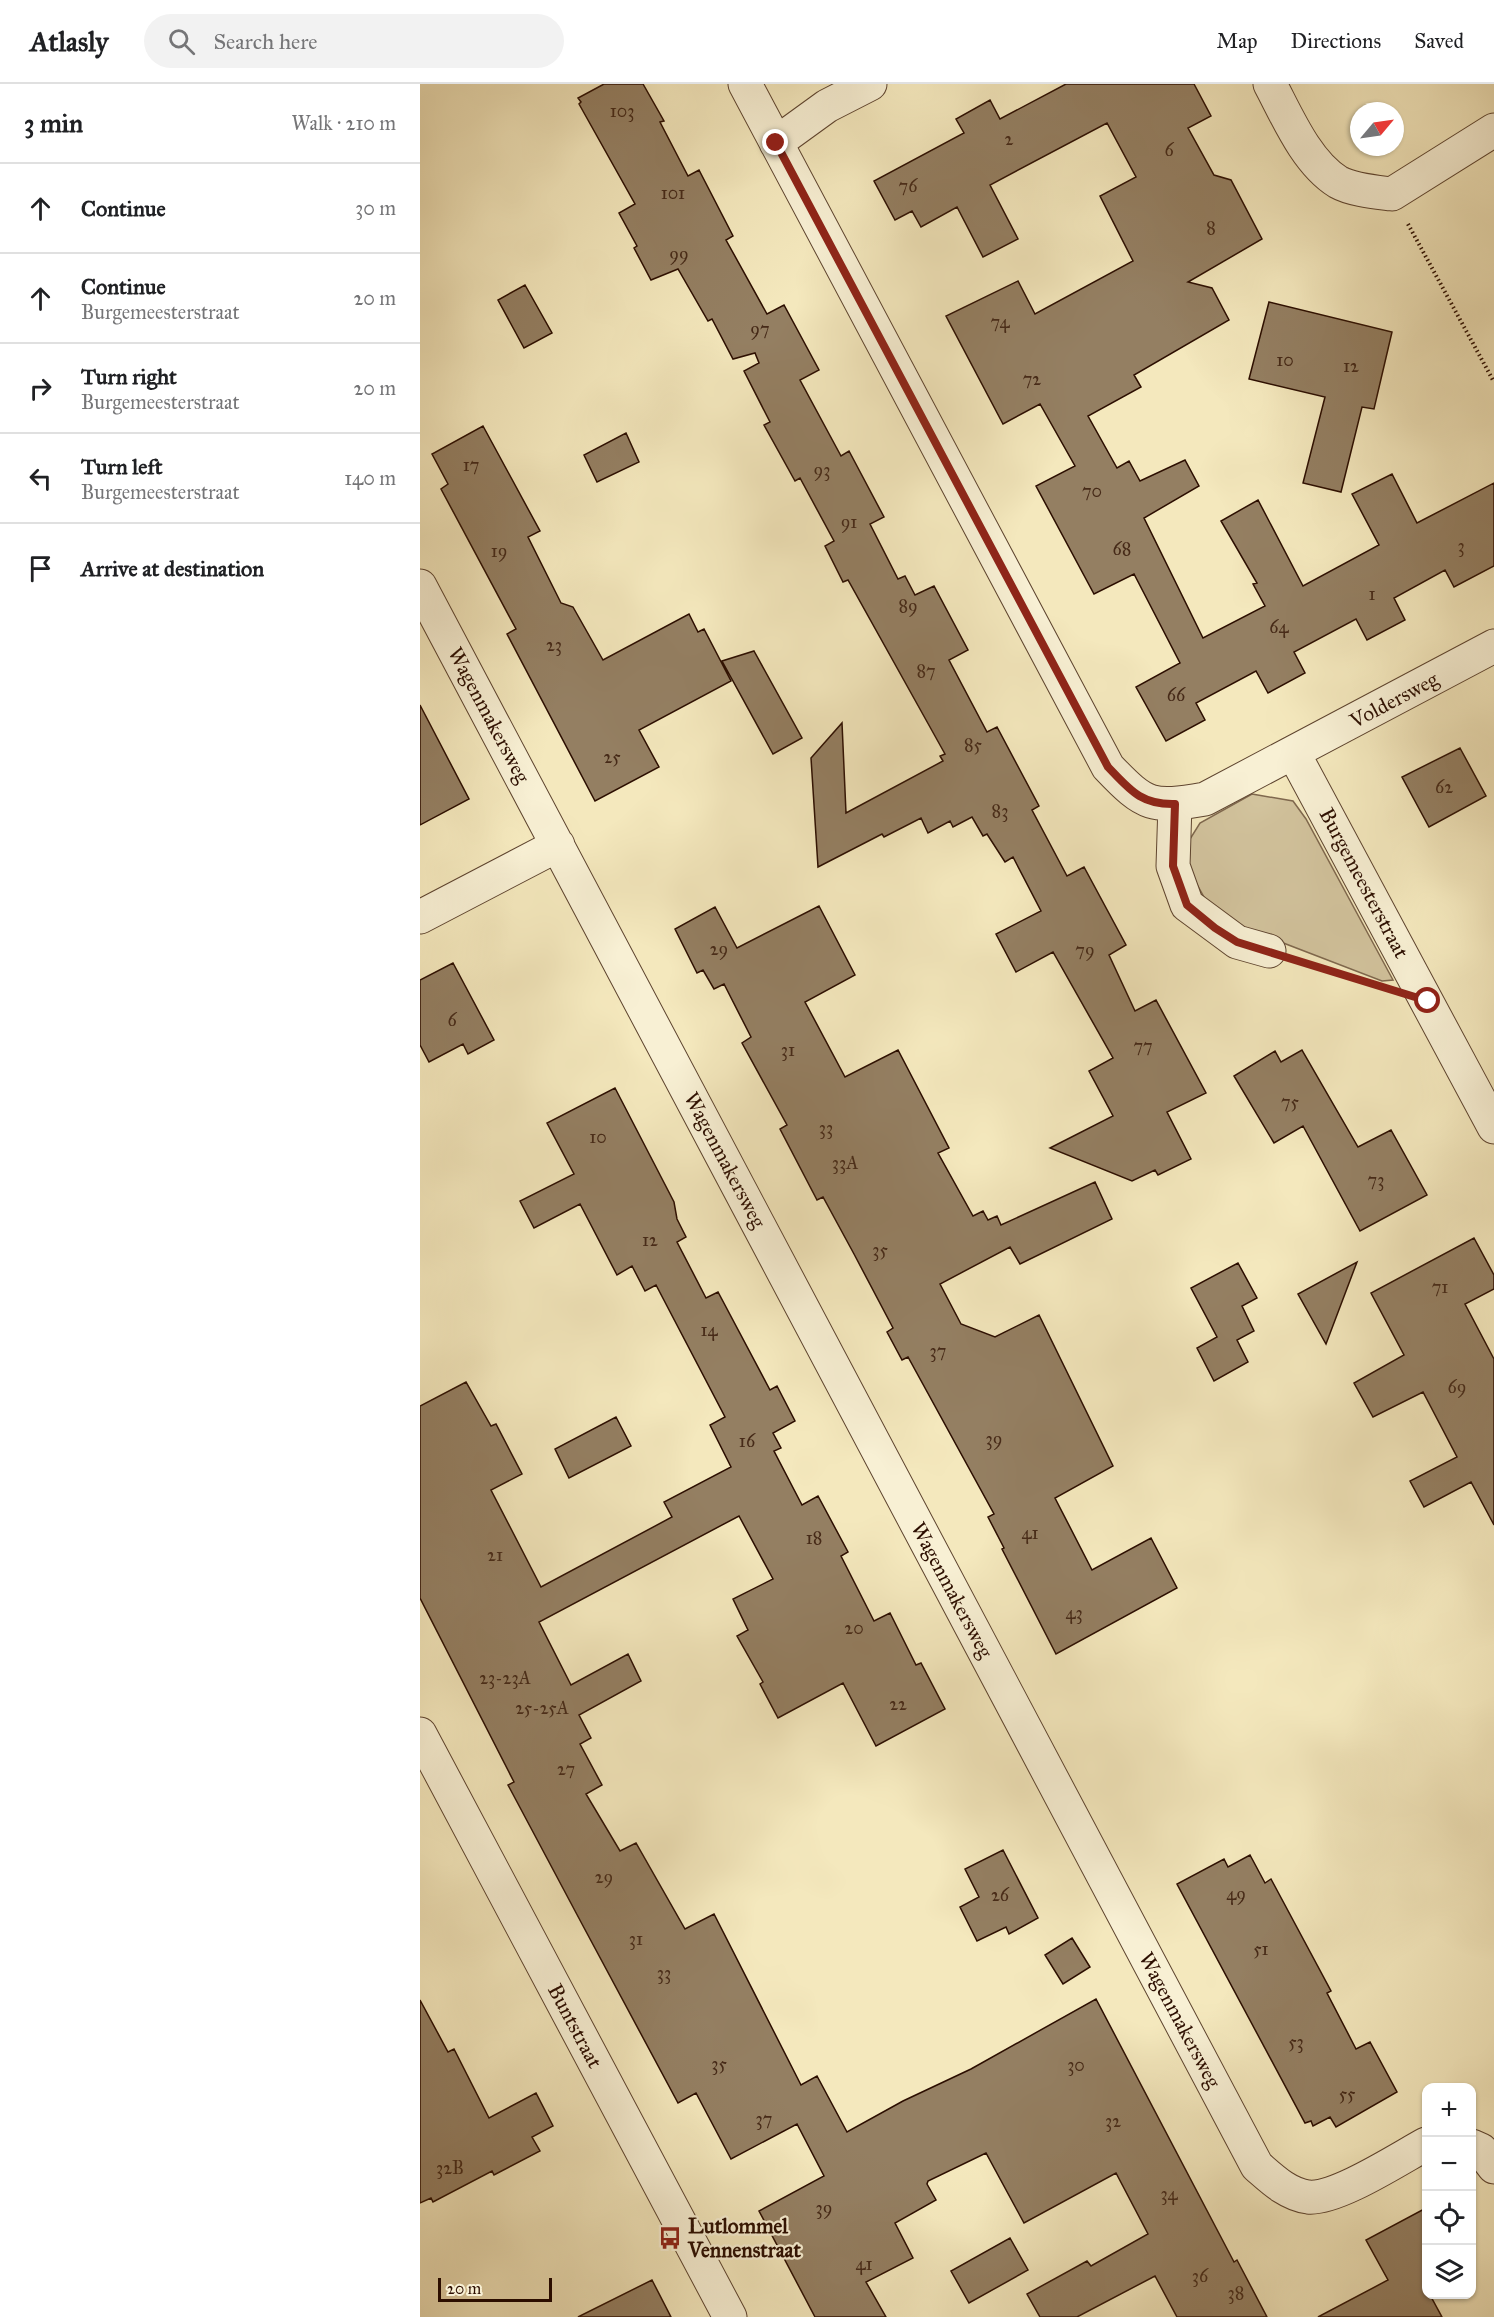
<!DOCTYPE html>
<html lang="en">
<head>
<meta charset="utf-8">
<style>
  body { margin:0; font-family:"IM FELL Great Primer",serif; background:#f2f2f2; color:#202124 }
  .controls { position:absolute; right:18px; bottom:18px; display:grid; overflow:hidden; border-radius:12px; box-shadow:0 2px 4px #0004 }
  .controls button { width:54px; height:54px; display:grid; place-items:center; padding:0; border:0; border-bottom:2px solid #e0e0e0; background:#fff; color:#202124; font:30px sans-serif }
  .compass { position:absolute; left:930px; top:18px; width:54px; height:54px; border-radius:50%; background:#fff; box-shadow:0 2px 4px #0004; rotate:61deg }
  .scale { position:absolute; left:18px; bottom:15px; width:114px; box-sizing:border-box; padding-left:6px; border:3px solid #2c0e00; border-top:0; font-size:16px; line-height:21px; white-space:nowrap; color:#2c0e00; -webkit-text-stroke:4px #f8f0d4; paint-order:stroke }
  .stop { position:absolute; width:18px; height:18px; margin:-14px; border:4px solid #8f2418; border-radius:50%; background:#fff }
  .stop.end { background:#8f2418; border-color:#fff; box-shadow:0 2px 6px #0008 }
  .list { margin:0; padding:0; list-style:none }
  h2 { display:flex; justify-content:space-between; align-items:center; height:78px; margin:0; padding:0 24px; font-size:26px }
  h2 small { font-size:20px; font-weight:400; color:#757577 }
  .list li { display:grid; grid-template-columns:39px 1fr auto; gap:18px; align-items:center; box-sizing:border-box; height:90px; padding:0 24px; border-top:2px solid #e0e0e0 }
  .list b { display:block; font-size:22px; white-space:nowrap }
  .list p { margin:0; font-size:20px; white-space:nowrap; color:#757577 }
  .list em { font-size:20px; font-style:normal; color:#757577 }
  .icon { flex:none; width:33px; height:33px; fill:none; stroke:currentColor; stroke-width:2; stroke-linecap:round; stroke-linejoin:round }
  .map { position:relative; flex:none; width:1074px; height:2233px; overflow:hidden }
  header { display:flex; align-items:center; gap:36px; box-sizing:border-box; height:84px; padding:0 30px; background:#fff; border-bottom:2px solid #e0e0e0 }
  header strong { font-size:28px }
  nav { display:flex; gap:33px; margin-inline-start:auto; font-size:21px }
  .search { width:420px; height:54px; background:#f2f2f2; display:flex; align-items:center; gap:15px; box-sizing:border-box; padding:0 21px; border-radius:33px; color:#757577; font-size:22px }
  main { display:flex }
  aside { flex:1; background:#fff }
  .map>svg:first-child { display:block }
</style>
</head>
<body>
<header>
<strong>Atlasly</strong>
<div class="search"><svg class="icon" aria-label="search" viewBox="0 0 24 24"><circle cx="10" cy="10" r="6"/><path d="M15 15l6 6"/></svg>Search here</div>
<nav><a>Map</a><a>Directions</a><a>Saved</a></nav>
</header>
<main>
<aside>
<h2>3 min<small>Walk · 210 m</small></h2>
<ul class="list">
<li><svg class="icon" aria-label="ahead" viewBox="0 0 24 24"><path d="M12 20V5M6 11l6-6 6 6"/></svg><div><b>Continue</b></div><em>30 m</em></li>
<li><svg class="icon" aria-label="ahead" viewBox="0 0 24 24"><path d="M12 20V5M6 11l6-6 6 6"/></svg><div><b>Continue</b><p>Burgemeesterstraat</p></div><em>20 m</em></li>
<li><svg class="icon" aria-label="right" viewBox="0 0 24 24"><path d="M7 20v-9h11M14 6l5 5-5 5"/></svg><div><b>Turn right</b><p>Burgemeesterstraat</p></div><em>20 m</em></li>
<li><svg class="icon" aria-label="left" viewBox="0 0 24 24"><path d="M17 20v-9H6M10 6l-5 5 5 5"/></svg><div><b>Turn left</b><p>Burgemeesterstraat</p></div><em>140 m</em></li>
<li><svg class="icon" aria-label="arrive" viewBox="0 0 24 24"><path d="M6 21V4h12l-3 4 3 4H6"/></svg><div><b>Arrive at destination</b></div></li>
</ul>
</aside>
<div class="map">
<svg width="1074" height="2233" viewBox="0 0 1074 2233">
  <rect width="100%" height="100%" fill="#f4e8bd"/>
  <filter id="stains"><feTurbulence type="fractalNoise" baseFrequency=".00333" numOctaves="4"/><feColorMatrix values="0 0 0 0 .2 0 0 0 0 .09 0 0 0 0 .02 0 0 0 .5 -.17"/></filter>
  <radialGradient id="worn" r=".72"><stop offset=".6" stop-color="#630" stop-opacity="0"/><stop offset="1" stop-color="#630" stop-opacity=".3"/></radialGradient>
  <path fill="#d2c39d" stroke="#7f684e" stroke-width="1.5" d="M832,710L873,717L886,735L973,896L962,897L819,842L789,822L769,786L770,755L780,739Z"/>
  <path fill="#947f62" stroke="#2c0e00" stroke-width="1.5" d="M184,0H223L244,37L240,38L268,92L279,86L313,152L306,156L347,230L364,221L399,286L380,296L421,372L429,367L464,433L450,440L478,495L485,492L495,511L514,502L548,566L529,576L567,648L577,643L619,722L612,726L647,792L664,783L706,861L689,871L715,927L736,916L786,1009L747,1028L771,1075L738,1091L735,1086L712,1097L630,1064L693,1032L669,987L693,974L633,868L596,888L576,850L621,827L593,773L585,778L567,750L563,752L552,733L533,743L530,737L508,749L501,734L464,753L462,750L398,783L391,674L422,639L426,729L523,677L520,672L525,670L428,496L423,498L405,462L414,457L380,394L375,397L344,341L350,338L324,287L339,279L335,269L313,275L292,235L288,237L258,185L231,196L214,164L217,162L199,129L215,120L159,20L161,18L158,14Z
    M646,0H774L791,32L768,44L794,91L811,96L842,155L768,198L792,204L809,236L714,291L721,303L668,332L697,384L709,377L720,397L765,376L779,402L724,434L783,554L845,522L833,500L837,499L801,437L838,416L883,502L959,461L932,410L972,390L997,439L1074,399V482L1034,503L1025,486L974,514L985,536L947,556L936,535L874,568L885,589L848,609L836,587L776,619L785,636L746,657L716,603L760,579L714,490L674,510L616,402L655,382L620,320L583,340L526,232L598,197L615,230L713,177L680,112L716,93L687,39L570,101L598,155L563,173L537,123L501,143L492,127L475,136L454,97L544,49L536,35L570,16L580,35Z
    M105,201L132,249L104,264L78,216Z
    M849,218L972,248L954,325L942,323L921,408L883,399L905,313L829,295Z
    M63,342L120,447L108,453L141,519L153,523L183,576L269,530L278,548L284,545L311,597L219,646L239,683L175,717L87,550L96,545L21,405L28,400L12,370Z
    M206,349L219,378L177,398L164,371Z
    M334,567L382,654L353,670L302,577Z
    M0,621L49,715L0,741Z
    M1040,664L1066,712L1009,743L982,693Z
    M399,822L435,891L385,918L425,993L478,966L529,1064L518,1069L553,1132L563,1127L568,1136L577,1132L581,1141L675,1098L692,1135L600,1180L590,1163L520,1200L541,1240L575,1253L619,1231L693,1382L635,1414L672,1486L731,1454L757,1504L636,1570L582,1465L584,1464L568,1433L574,1430L488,1273L482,1276L467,1248L473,1244L434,1170L403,1113L397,1116L360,1045L367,1041L322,959L331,953L304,900L294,905L283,886L277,889L255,845L295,823L317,864Z
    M33,879L74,956L48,970L43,960L9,978L0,961V896Z
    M882,966L938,1063L971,1046L1007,1111L940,1147L883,1042L854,1059L814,992L855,967L861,978Z
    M195,1004L254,1118L257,1135L266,1153L257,1158L286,1214L298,1208L350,1306L357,1302L375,1337L353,1349L361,1364L354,1367L382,1421L398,1412L428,1468L421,1472L454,1537L470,1529L496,1581L501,1579L525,1625L456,1662L423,1599L358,1634L340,1600L343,1598L317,1552L328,1546L313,1515L353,1495L319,1432L119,1538L151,1601L208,1570L221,1597L159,1631L171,1654L160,1660L182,1701L166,1710L200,1767L216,1759L265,1845L294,1830L381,2001L397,1992L427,2048L483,2017L551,1985L676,1915L814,2178L817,2176L847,2233H757L735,2192L657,2233H620L607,2210L667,2177L671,2182L728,2150L696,2089L604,2139L566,2069L508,2097L507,2100L516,2116L475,2139L493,2174L446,2198L466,2233H395L339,2127L404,2092L377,2040L311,2075L276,2009L258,2019L162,1840L88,1701L94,1698L0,1514V1322L46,1298L71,1342L76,1340L102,1390L71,1406L121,1503L252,1433L244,1418L311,1383L290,1341L305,1333L236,1201L225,1207L212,1182L197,1191L160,1120L114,1144L100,1117L154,1090L127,1039Z
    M1054,1154L1074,1191V1205L1045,1220L1074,1275V1441L1051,1398L1004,1423L990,1397L1037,1373L1003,1308L953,1333L934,1299L984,1271L951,1209Z
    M937,1178L906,1260L878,1210Z
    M818,1179L837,1214L822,1222L834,1247L817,1256L828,1278L794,1297L777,1264L797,1253L771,1204Z
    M196,1333L211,1362L149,1394L135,1365Z
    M583,1766L618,1834L589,1850L586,1843L557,1857L540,1823L559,1813L545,1785Z
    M830,1771L845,1799L851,1795L911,1907L907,1909L936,1965L950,1958L977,2008L916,2043L910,2033L893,2042L891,2037L885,2039L757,1800L804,1775L808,1783Z
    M652,1854L670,1883L643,1900L625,1871Z
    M0,1916L28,1968L34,1965L69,2034L116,2009L133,2042L112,2053L120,2067L74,2091L72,2087L13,2118L11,2114L0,2119Z
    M1006,2124V2211H1010L1022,2233H898L968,2196L946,2156Z
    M590,2154L608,2186L549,2219L531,2187Z
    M232,2196L251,2233H158Z"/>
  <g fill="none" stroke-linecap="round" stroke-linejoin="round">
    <g stroke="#5e442f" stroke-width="35">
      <path id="street" d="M325,0L688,683C726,723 732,724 785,715L1074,562
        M850,0C867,32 886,78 918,98C932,106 956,108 972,110L1074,46
        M356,59L407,22L450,0
        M0,502L837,2082C852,2095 867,2110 888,2113C916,2116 980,2074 1006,2060
        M874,670L1074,1043
        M755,720L753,782L767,821L817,858L849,867
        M0,833L138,761
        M0,1650L310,2233
        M1052,2062L1061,2066L1074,2083"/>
    </g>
    <path stroke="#2c0e00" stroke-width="4" stroke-dasharray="1.5 3" stroke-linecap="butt" d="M988,140L1074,298
      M881,877L957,901"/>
    <use href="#street" stroke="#f8f0d4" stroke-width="33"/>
  </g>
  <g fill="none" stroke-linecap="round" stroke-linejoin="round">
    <path stroke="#8f2418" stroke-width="8" d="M356,59L688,683C710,706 721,721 755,720L753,782L767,821L795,844L817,858L1008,917"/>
  </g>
  <defs>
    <g id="bus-bare" transform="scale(1.8)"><path d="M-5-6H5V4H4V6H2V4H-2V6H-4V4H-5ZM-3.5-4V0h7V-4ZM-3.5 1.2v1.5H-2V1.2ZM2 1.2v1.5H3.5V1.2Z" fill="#8f2418" stroke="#f8f0d4" stroke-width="2.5" paint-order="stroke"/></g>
  </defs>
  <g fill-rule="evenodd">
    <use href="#bus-bare" x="250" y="2154"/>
  </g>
  <g text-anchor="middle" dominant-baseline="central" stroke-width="4.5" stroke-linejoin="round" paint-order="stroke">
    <g font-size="18" fill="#462a18">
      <text x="202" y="27">103</text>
      <text x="589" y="55">2</text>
      <text x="749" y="66">6</text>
      <text x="488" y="102">76</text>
      <text x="253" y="109">101</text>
      <text x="791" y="144">8</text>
      <text x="259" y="170">99</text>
      <text x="580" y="238">74</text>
      <text x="340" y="245">97</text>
      <text x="865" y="276">10</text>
      <text x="931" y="282">12</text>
      <text x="612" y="295">72</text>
      <text x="51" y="381">17</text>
      <text x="402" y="386">93</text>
      <text x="672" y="407">70</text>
      <text x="429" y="438">91</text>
      <text x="1041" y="462">3</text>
      <text x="702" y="465">68</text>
      <text x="79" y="467">19</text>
      <text x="952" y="510">1</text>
      <text x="488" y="522">89</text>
      <text x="859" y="543">64</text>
      <text x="134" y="561">23</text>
      <text x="506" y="587">87</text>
      <text x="756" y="611">66</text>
      <text x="553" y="661">85</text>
      <text x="192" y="673">25</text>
      <text x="1024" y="703">62</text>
      <text x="580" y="727">83</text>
      <text x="299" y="865">29</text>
      <text x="665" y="866">79</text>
      <text x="32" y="936">6</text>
      <text x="723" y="962">77</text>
      <text x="368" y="966">31</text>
      <text x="870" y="1018">75</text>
      <text x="406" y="1044">33</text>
      <text x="178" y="1053">10</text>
      <text x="425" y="1079">33A</text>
      <text x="956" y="1096">73</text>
      <text x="230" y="1156">12</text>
      <text x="460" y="1166">35</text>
      <text x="1020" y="1203">71</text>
      <text x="289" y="1246">14</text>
      <text x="518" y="1267">37</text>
      <text x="1037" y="1303">69</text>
      <text x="574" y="1355">39</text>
      <text x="327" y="1357">16</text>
      <text x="610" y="1449">41</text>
      <text x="394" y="1454">18</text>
      <text x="75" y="1471">21</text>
      <text x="654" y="1529">43</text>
      <text x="434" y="1544">20</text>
      <text x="85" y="1594">23-23A</text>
      <text x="478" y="1620">22</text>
      <text x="122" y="1624">25-25A</text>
      <text x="146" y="1685">27</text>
      <text x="184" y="1793">29</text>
      <text x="816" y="1810">49</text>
      <text x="580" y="1811">26</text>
      <text x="216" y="1855">31</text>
      <text x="841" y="1865">51</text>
      <text x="244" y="1889">33</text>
      <text x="876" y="1958">53</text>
      <text x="299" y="1980">35</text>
      <text x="656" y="1981">30</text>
      <text x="927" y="2010">55</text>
      <text x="344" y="2035">37</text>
      <text x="693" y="2037">32</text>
      <text x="30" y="2084">32B</text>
      <text x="749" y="2110">34</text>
      <text x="404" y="2124">39</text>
      <text x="444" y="2180">41</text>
      <text x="780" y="2192">36</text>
      <text x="816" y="2209">38</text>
    </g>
    <g font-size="21" fill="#2c0e00" stroke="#f8f0d4">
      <text transform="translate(974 616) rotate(-28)">Voldersweg</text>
      <text transform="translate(69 631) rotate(62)">Wagenmakersweg</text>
      <text transform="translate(944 799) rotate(62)">Burgemeesterstraat</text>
      <text transform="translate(305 1076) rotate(62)">Wagenmakersweg</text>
      <text transform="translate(532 1506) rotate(62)">Wagenmakersweg</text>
      <text transform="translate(760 1936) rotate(62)">Wagenmakersweg</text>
      <text transform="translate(155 1942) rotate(62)">Buntstraat</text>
    </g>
    <g font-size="21" font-weight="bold" fill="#2c0e00" stroke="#f8f0d4" text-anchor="start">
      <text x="268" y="2142">Lutlommel<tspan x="268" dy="24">Vennenstraat</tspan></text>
    </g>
  </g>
  <rect width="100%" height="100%" filter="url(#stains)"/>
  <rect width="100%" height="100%" fill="url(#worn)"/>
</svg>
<div class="controls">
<button>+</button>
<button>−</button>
<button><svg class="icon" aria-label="locate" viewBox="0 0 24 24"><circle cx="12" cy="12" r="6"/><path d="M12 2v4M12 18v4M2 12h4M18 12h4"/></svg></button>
<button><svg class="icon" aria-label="layers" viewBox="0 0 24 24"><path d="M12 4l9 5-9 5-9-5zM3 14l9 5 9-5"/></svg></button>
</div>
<svg class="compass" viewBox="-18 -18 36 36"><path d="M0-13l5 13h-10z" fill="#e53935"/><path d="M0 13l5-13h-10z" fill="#757577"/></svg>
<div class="scale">20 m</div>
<div class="stop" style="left:1008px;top:917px"></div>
<div class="stop end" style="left:356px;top:59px"></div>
</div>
</main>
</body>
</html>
